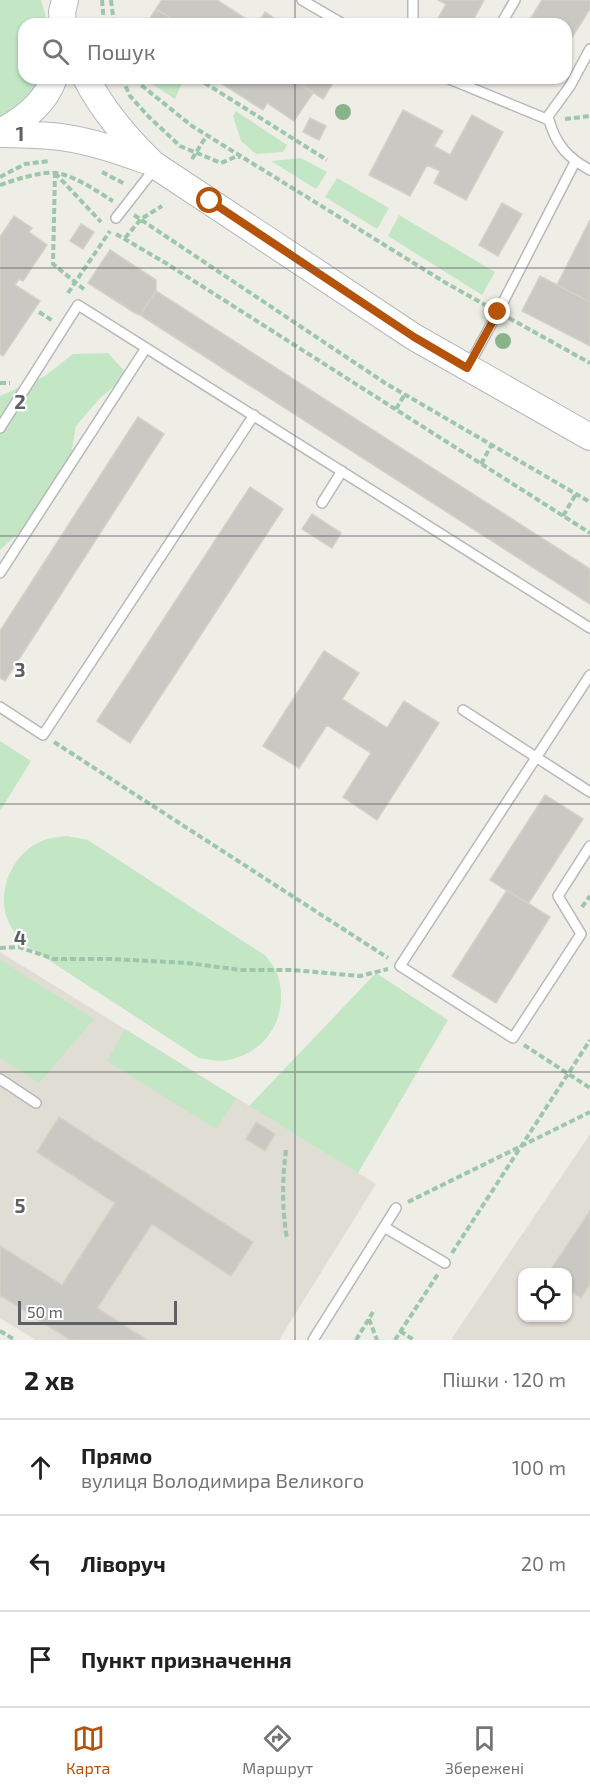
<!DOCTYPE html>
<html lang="uk">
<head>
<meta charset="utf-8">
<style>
  body { margin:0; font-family:"Exo 2",sans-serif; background:#f6f6f6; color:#202124 }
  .controls { position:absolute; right:18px; bottom:18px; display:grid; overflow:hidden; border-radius:12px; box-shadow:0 2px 4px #0004 }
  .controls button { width:54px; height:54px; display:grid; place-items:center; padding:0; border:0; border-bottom:2px solid #e0e0e0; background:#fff; color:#202124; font:30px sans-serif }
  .scale { position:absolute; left:18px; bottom:15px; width:159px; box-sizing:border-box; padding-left:6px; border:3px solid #5d6166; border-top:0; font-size:16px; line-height:21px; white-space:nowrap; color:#5d6166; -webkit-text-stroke:4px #fff; paint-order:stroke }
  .stop { position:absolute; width:18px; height:18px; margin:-14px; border:4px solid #b45309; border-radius:50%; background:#fff }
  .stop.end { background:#b45309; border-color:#fff; box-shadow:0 2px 6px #0008 }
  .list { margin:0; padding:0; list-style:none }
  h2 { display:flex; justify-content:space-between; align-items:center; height:78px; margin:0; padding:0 24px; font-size:26px }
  h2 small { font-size:20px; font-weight:400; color:#757577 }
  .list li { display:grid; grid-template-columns:39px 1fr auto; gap:18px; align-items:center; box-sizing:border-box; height:96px; padding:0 24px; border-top:2px solid #e0e0e0 }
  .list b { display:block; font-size:22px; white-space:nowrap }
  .list p { margin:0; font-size:20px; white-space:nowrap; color:#757577 }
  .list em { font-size:20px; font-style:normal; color:#757577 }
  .icon { flex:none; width:33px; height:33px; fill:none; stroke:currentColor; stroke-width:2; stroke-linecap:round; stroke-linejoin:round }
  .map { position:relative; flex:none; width:590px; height:1340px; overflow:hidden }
  .search { position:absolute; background:#fff; box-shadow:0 2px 4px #0004; left:18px; right:18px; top:18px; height:66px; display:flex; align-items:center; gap:15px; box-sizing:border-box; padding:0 21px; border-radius:18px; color:#757577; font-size:22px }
  .sheet { height:366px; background:#fff }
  nav { display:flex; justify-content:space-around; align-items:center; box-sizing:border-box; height:84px; border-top:2px solid #e0e0e0; background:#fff; font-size:16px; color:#757577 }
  nav a { display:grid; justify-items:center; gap:3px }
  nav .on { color:#b45309 }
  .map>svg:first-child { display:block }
</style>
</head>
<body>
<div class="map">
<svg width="590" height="1340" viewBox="0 0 590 1340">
  <rect width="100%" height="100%" fill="#efeee6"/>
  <path fill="#dfddd4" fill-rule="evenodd" d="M0,952L376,1184L279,1340H36L0,1318Z
    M590,1134V1340H454L452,1338ZM522,1272H568V1318H522Z"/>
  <path fill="#c3e6c5" d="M0,0H41L48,24H24V78H40C31,96 18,111 0,121Z
    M143,78H180L182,83L175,99Z
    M236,111L287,145L283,152L256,154L241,141L233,116Z
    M301,158L327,172L316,189L271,161Z
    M337,178L389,208L377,229L325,197Z
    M399,215L495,272L482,295L388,236Z
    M108,353L128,375L100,398L76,426L70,462L32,521L0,550V396L45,376L73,354Z
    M0,741L31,761L0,811Z
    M67,836L88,840L266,956C270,962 276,969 278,976C290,1017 266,1055 223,1061C215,1061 207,1059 199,1058L21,942C13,931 5,919 4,904C2,876 21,846 48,839C54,837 61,837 67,836Z
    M0,960L94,1019L39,1083L0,1058Z
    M376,973L448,1020L358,1173L249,1106Z
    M125,1029L236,1098L216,1129L107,1061Z"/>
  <path fill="#cac8c3" stroke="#d4d0c4" stroke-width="1.5" d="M162,0H217L254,24H180L156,9Z
    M438,0H484L471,24H435L446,4Z
    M542,0H590V9L567,45L566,24H533L529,21Z
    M156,9L180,24H146Z
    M265,12L283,24H257Z
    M213,78H291L313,93L294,121L267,103L263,110Z
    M291,78H336L323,99Z
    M403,110L443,131L434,146L450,155L472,115L503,132L466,200L434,183L440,171L427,165L410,196L369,175Z
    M310,118L326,126L319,140L303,132Z
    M502,203L522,214L498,256L479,245Z
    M14,216L32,228L29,232L47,245L23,281L19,279L15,285L40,301L3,356L0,354V237Z
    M590,220V302L557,285Z
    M81,224L94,232L83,249L70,241Z
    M110,250L156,280V291L140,315L135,313L88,283Z
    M540,276L590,302V346L522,311Z
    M156,291L590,569V604L140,315Z
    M138,417L164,434L5,681L0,678V631Z
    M250,487L283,509L130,743L97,721Z
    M312,514L341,533L332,548L302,529Z
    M324,651L359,673L342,699L387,728L404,701L439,723L377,820L343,797L371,753L327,725L299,768L263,746Z
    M545,795L583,819L528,904L490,880Z
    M507,890L550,917L496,1003L452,976Z
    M59,1117L253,1242L231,1276L152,1224L97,1308L147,1340H70L0,1295V1246L62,1285L115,1203L37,1152Z
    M256,1122L275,1134L265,1151L246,1139Z
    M590,1211V1284L581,1298L568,1289V1272H549Z"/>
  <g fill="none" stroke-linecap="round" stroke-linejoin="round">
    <g stroke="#b6b8bc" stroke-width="12">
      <path id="service" d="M302,0L343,24
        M413,0V24
        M501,24L515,0
        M447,78L549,120C556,145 568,158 590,170
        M546,119L570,86L590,49
        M116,218L155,168
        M468,367L498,312L575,162
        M0,428L78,305L590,628
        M322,503L342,471
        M0,573L146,348
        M590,675L400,966L513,1038L581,934L558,896L590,846
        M0,707L43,735L254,415
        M463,710L590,792
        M0,1079L36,1103
        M384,1227L445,1263
        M313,1340L396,1208"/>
    </g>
    <g stroke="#b4b8bd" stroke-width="28">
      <path id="secondary" d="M63,24L62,12L65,0
        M86,78C103,111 126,138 153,164L414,337L590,437
        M0,132C23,120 45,104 54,78
        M0,134C17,134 35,135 52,136C84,139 115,149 144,160"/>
    </g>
    <path stroke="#9cc7ab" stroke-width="4" stroke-dasharray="6 3" stroke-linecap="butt" d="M102,0L104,24
      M111,0L114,24
      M122,78L130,96L149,117L180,146L221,163L235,157H240
      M136,78L141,85L192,126L446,283L487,306
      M197,78L327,160
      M565,119L590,116
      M192,159L207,135
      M55,172L53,264L86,291
      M102,172L125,184
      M55,173L101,222
      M0,177L25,164L49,161
      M0,185C14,180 42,171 56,173C76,176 96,191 113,201
      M134,215L385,383L590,502
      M116,234L164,262L590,533
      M125,238L141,219L162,206
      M68,293L110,231
      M39,312L53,321
      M509,318L590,363
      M0,383H10
      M396,409L405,394
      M481,464L492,444
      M563,516L576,494
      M54,742L388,958
      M582,907L590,896
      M0,948L19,947L54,959H112L187,963L242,970H293L360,976L388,969
      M524,1045L590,1088
      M286,1150C282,1181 282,1209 287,1239
      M408,1202L590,1112
      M452,1253L590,1040
      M369,1319L377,1340
      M0,1331L15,1340
      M400,1331L414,1340
      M356,1340L373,1312
      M395,1340L438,1274"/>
    <use href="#service" stroke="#fff" stroke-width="9"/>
    <use href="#secondary" stroke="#fff" stroke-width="26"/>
  </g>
  <g fill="#89b48a">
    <circle cx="343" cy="112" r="8"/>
    <circle cx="503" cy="341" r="8"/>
  </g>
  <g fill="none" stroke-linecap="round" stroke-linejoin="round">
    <path stroke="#b45309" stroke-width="8" d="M210,201L414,337L467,368L498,312"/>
  </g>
  <path fill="none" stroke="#5d6166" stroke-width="1.5" stroke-opacity="0.55" d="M295,0V24M295,78V1340M0,268H590M0,536H590M0,804H590M0,1072H590"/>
  <g font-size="20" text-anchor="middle" font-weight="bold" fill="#5d6166" stroke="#fff" stroke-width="4.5" stroke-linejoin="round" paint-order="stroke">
    <text x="20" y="141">1</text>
    <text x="20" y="409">2</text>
    <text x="20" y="677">3</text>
    <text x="20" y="945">4</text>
    <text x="20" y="1213">5</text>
  </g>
</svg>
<div class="controls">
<button><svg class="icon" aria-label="locate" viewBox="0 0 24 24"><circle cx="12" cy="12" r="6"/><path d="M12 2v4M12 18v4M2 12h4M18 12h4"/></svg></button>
</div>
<div class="scale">50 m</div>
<div class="stop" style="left:210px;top:201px"></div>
<div class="stop end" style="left:498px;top:312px"></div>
<div class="search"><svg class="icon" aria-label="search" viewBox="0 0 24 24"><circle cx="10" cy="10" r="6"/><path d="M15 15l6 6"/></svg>Пошук</div>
</div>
<section class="sheet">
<h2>2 хв<small>Пішки · 120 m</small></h2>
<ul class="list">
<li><svg class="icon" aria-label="ahead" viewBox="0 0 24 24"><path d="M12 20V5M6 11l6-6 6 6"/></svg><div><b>Прямо</b><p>вулиця Володимира Великого</p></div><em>100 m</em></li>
<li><svg class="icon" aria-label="left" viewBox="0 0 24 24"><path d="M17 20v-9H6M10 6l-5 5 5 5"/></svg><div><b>Ліворуч</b></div><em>20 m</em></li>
<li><svg class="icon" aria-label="arrive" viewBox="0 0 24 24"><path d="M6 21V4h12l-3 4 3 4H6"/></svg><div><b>Пункт призначення</b></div></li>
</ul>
</section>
<nav>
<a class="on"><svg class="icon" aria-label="map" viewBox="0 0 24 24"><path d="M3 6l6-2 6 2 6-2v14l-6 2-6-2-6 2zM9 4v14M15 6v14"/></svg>Карта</a>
<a><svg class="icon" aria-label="directions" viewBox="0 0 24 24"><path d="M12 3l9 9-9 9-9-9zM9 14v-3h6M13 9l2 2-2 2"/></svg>Маршрут</a>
<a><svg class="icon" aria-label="saved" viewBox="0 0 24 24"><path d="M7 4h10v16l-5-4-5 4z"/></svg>Збережені</a>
</nav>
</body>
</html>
